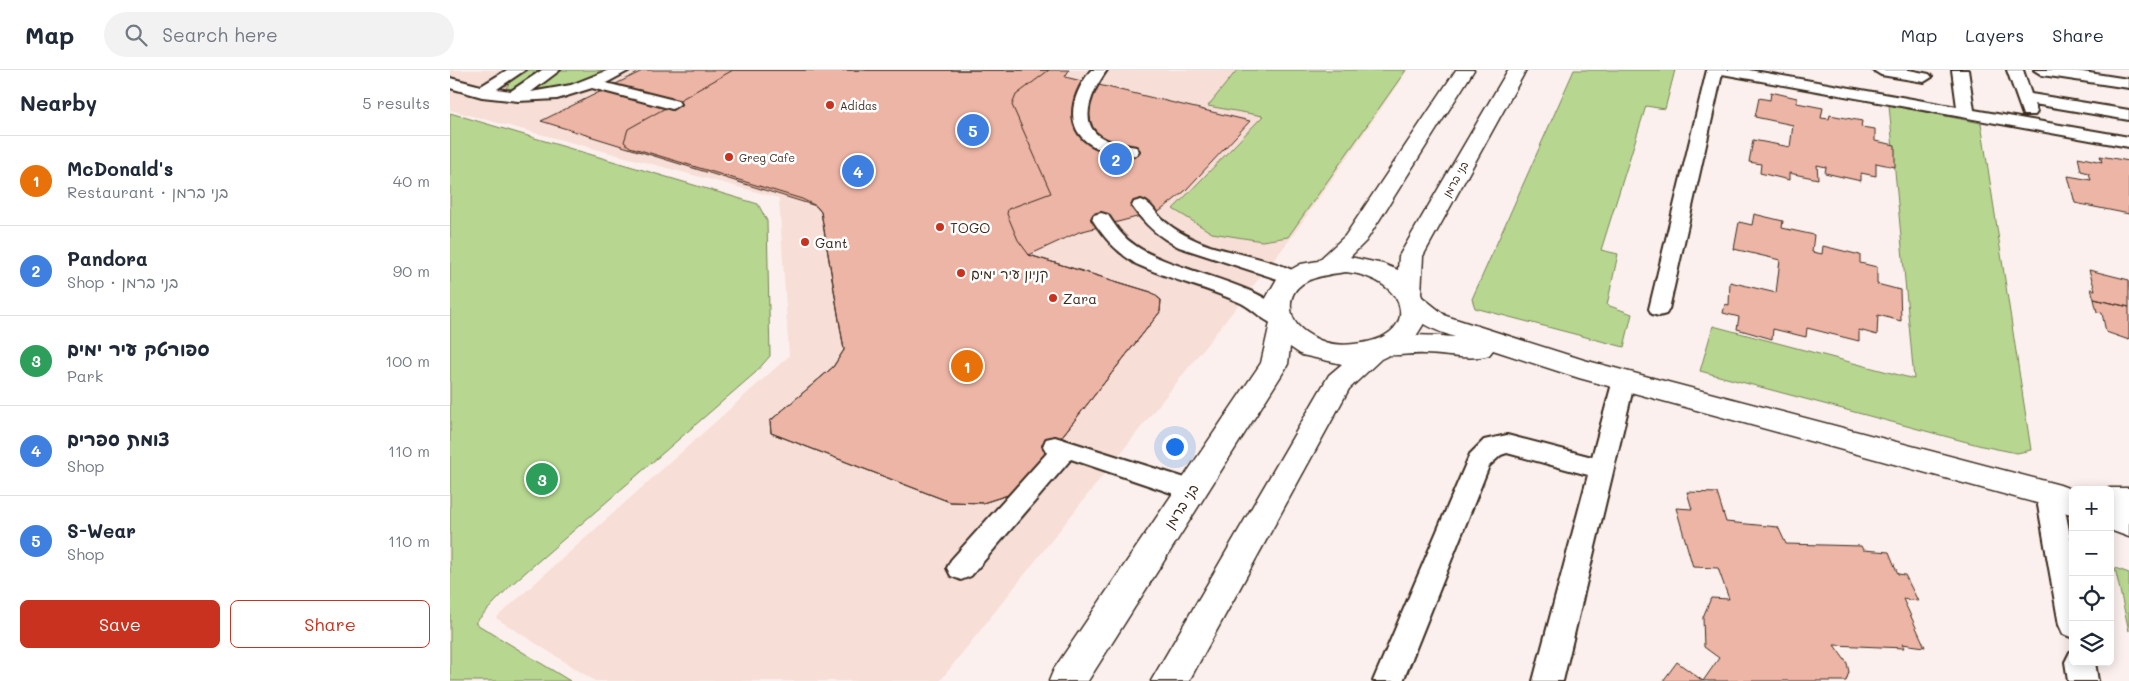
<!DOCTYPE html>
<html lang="en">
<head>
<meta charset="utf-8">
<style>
  body { margin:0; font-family:Mali,"Playpen Sans Hebrew",sans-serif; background:#f2f2f3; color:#1f2937 }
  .controls { position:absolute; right:15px; bottom:15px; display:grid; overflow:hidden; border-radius:8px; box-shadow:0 2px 12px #0003 }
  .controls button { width:45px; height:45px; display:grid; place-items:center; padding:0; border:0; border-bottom:1px solid #e0e1e3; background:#fff; color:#1f2937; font:25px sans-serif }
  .you { position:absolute; left:724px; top:376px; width:18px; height:18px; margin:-12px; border:4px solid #fff; border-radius:50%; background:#1a73e8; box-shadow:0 0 0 8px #1a73e833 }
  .badge { display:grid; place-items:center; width:32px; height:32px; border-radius:50%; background:#c8321e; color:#fff; font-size:16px; font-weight:700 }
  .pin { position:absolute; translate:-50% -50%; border:2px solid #fff; box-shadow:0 1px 5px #0006 }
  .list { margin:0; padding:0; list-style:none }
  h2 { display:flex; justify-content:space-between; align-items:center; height:65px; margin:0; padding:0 20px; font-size:21px }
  h2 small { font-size:16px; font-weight:400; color:#747a83 }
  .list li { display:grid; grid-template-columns:32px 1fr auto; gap:15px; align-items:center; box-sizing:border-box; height:90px; padding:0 20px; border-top:1px solid #e0e1e3 }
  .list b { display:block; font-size:19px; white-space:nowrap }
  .list p { margin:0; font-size:16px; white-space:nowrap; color:#747a83 }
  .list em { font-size:16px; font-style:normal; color:#747a83 }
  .actions { display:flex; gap:10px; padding:15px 20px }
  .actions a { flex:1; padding:11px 0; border:1px solid #c8321e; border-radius:8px; text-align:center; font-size:18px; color:#c8321e }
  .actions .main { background:#c8321e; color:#fff }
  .icon { flex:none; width:28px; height:28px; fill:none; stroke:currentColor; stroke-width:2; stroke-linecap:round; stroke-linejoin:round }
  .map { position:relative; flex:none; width:1679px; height:611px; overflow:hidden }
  header { display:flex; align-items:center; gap:30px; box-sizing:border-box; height:70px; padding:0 25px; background:#fff; border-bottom:1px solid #e0e1e3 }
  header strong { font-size:24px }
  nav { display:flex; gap:28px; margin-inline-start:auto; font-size:18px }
  .search { width:350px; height:45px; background:#f2f2f3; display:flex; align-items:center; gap:12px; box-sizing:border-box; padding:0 18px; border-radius:28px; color:#747a83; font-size:19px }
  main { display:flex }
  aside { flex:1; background:#fff }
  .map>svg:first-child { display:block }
</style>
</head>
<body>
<header>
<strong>Map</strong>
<div class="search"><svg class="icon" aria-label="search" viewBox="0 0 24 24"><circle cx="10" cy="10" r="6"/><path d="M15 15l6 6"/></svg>Search here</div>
<nav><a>Map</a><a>Layers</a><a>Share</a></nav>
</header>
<main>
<aside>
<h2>Nearby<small>5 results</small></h2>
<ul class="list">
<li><span class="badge" style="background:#e8710a">1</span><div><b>McDonald's</b><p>Restaurant · בני ברמן</p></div><em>40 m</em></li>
<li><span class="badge" style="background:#3f7fe0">2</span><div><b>Pandora</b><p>Shop · בני ברמן</p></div><em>90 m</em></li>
<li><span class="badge" style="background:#2e9e5b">3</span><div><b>ספורטק עיר ימים</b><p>Park</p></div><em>100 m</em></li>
<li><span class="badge" style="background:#3f7fe0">4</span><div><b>צומת ספרים</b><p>Shop</p></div><em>110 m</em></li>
<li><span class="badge" style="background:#3f7fe0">5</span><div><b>S-Wear</b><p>Shop</p></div><em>110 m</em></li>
</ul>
<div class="actions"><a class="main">Save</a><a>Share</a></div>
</aside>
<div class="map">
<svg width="1679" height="611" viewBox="0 0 1679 611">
  <rect width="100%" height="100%" fill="#fbf0ed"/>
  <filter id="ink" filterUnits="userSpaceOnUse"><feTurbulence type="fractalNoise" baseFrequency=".02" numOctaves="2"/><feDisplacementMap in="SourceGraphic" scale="10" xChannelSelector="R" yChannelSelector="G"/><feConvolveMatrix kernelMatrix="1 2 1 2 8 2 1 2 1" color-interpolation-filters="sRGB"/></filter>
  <g filter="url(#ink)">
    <path fill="#f7ded7" d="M0,0H958L841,168L490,611H145L46,548L339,286L329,128L0,40Z"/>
    <path fill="#b7d790" stroke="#798057" d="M79,0H152C119,18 94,25 56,18L62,9Z
      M787,0H956L838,167L812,171L762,163L723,139L813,46L758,36Z
      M1124,0H1225L1215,39L1196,36L1151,180L1168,184L1157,235L1182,244L1174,277L1025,238L1022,229Z
      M1439,35L1531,53L1581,380L1567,383L1532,376L1250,301L1263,256L1464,309Z
      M0,43L308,134L317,151L320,286L305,303L62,514L25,553L120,611H0Z
      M1665,498L1679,503V561Z"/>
    <path fill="#edb5a5" stroke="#3b2a1e" d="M194,0H619L615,7L800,51L735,121L710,141L629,162L579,185L701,222L711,230L710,242L576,412L558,425L533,433L500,432L321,363L320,351L383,297L394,280L371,142L366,136L91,51Z
      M283,0H599L566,25L562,35L601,123L558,139L557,144L568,170L579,185L701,222L711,230L710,242L576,412L558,425L533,433L500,432L321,363L320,351L383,297L394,280L371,142L366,136L352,129L180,77L174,72L178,59Z
      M1321,22L1347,28V33L1373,38L1371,48L1379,49L1380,45L1412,51L1411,57L1425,59V71L1445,75V97L1426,93V106L1411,103V111L1375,103L1376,97L1367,95L1368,109L1339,103V110L1310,103L1311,94L1299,92L1303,70L1340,77L1343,55L1305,47L1309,28L1320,30Z
      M1650,86L1679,91V144L1625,133L1618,106L1641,110L1639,103L1631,101L1628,87L1652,92Z
      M1304,144L1333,151L1332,158L1364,165L1362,182L1372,184L1373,176L1410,185V193L1427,197V214L1450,220L1451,251L1428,245L1427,265L1409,260V271L1357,258L1356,267L1323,259L1322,269L1287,259L1289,247L1273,243L1275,234L1279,235L1280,212L1326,223L1330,190L1284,179L1289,152L1302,155Z
      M1639,200L1679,210V237L1644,229L1641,219L1645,220Z
      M1644,229L1679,237V270L1656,262L1652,243L1647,242Z
      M1237,422L1267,423L1276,452L1328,457L1336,474L1411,476L1413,480L1439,482L1448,504L1455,505L1468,531L1453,529L1475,577L1452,574L1454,578L1384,575L1397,593L1399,602L1396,611H1213L1227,592L1253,611L1269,588L1254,577L1253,547L1261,528L1279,529L1268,498L1243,497L1226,438L1242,439Z"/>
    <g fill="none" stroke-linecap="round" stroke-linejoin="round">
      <g stroke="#3b2a1e" stroke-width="4">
        <path id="lane" d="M57,0H75L47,19L61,21L92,0H110L81,22L121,15L159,0H180L156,13L228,31L230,34L222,39L142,18L107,29L68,31L32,27L0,18V8L31,16Z
          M641,0H657C644,18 626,52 651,67C662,74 675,75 686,77L689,81L686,85C677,87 668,84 659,82C613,70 616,32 641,0Z
          M1257,0H1299L1507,37L1502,0H1518L1524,40L1679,67V77L1272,4L1219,239L1216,244L1209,246L1202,244L1199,239Z
          M1423,0H1459L1479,4L1482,7L1474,12L1431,5Z
          M1557,0H1573L1581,24L1679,40V50L1584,34L1587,42L1585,45H1573Z
          M1584,0H1620L1678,9L1679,18L1592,5Z
          M691,130C702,133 705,143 713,150C727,162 743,170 760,176C779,182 844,194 853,208L850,213L843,214L729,177C709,167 695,155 682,136L684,132Z
          M651,143L658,145C666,157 673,168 686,176C723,202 816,213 838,248L834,253C817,258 806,240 791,233C757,217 720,210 686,194C666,181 654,168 642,149L644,145Z
          M1174,302L1182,304L1185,310L1113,611H1083L1138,405L1057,383L1051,385L1039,396L953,611H923L1020,384L1034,370L1057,365L1142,387L1163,310L1166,304Z
          M605,367L751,413L755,420L751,427L742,430L621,389L521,506L511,510L501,506L497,498L501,490L597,383L593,376L596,369Z
          M1599,414L1608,417L1612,424L1623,481V568L1613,564L1609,555L1586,424L1590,417Z
          M1623,581V592H1645L1648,611H1618L1615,592L1620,582Z"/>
      </g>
      <g stroke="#3b2a1e" stroke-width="3">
        <path id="street" d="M963,225L972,227L996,246L1134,290L1610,415L1623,420V445L1594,435L1129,308L1043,280L1039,285C1019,291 995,284 974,284C958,283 942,288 928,283L924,277L928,271C953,263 979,265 1005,267C984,260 963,252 950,233L954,227Z
          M1660,418H1679V467L1660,460V420H1653Z"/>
      </g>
      <g stroke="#3b2a1e" stroke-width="3">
        <path id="secondary" d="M1006,0H1024L916,171L900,187L933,194L948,200L949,186L1058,0H1076L973,186L971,224L975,235L976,245L973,255L963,271L954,278L931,289L899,319L739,611H701L879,305L892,294L852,285L840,277L838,294L834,301L638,611H599L604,599L811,293L820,253L816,248L815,230L828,207L851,194L868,191L895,166ZM896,202C959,209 974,268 904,274C888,276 874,274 860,265C850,259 842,252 841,239C838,209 873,205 896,202Z"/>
      </g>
      <use href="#lane" fill="#fff" fill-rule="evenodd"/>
      <use href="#street" fill="#fff" fill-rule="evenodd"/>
      <use href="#secondary" fill="#fff" fill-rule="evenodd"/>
    </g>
  </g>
  <g fill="#c8321e" stroke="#fff" stroke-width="2">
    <circle cx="380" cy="35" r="5"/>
    <circle cx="279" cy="87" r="5"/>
    <circle cx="490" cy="157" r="5"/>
    <circle cx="355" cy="172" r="5"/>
    <circle cx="511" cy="203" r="5"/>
    <circle cx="603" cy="228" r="5"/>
  </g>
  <g text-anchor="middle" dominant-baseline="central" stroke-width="5" stroke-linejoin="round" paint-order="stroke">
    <g font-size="11" fill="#3b2a1e" stroke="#fff" text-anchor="start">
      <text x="390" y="35">Adidas</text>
      <text x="289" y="87">Greg Cafe</text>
    </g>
    <g font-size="11" fill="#3b2a1e" stroke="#fff">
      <text transform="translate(1005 109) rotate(-60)">בני ברמן</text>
    </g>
    <g font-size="14" fill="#3b2a1e" stroke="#fff" text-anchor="start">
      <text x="500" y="157">TOGO</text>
      <text x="365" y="172">Gant</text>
      <text x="521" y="203">קניון עיר ימים</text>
      <text x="613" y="228">Zara</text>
    </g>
    <g font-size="14" fill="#3b2a1e" stroke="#fff">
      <text transform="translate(731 436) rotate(-57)">בני ברמן</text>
    </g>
  </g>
</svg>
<div class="controls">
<button>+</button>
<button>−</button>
<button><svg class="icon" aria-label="locate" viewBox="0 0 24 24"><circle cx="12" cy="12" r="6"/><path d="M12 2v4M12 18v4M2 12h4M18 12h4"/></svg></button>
<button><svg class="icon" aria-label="layers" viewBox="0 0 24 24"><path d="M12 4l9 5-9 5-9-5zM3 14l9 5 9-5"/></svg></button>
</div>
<div class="you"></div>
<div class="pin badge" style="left:517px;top:296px;background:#e8710a">1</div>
<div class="pin badge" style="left:666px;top:89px;background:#3f7fe0">2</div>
<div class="pin badge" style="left:92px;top:409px;background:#2e9e5b">3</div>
<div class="pin badge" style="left:408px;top:101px;background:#3f7fe0">4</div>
<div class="pin badge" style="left:523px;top:60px;background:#3f7fe0">5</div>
</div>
</main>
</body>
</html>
